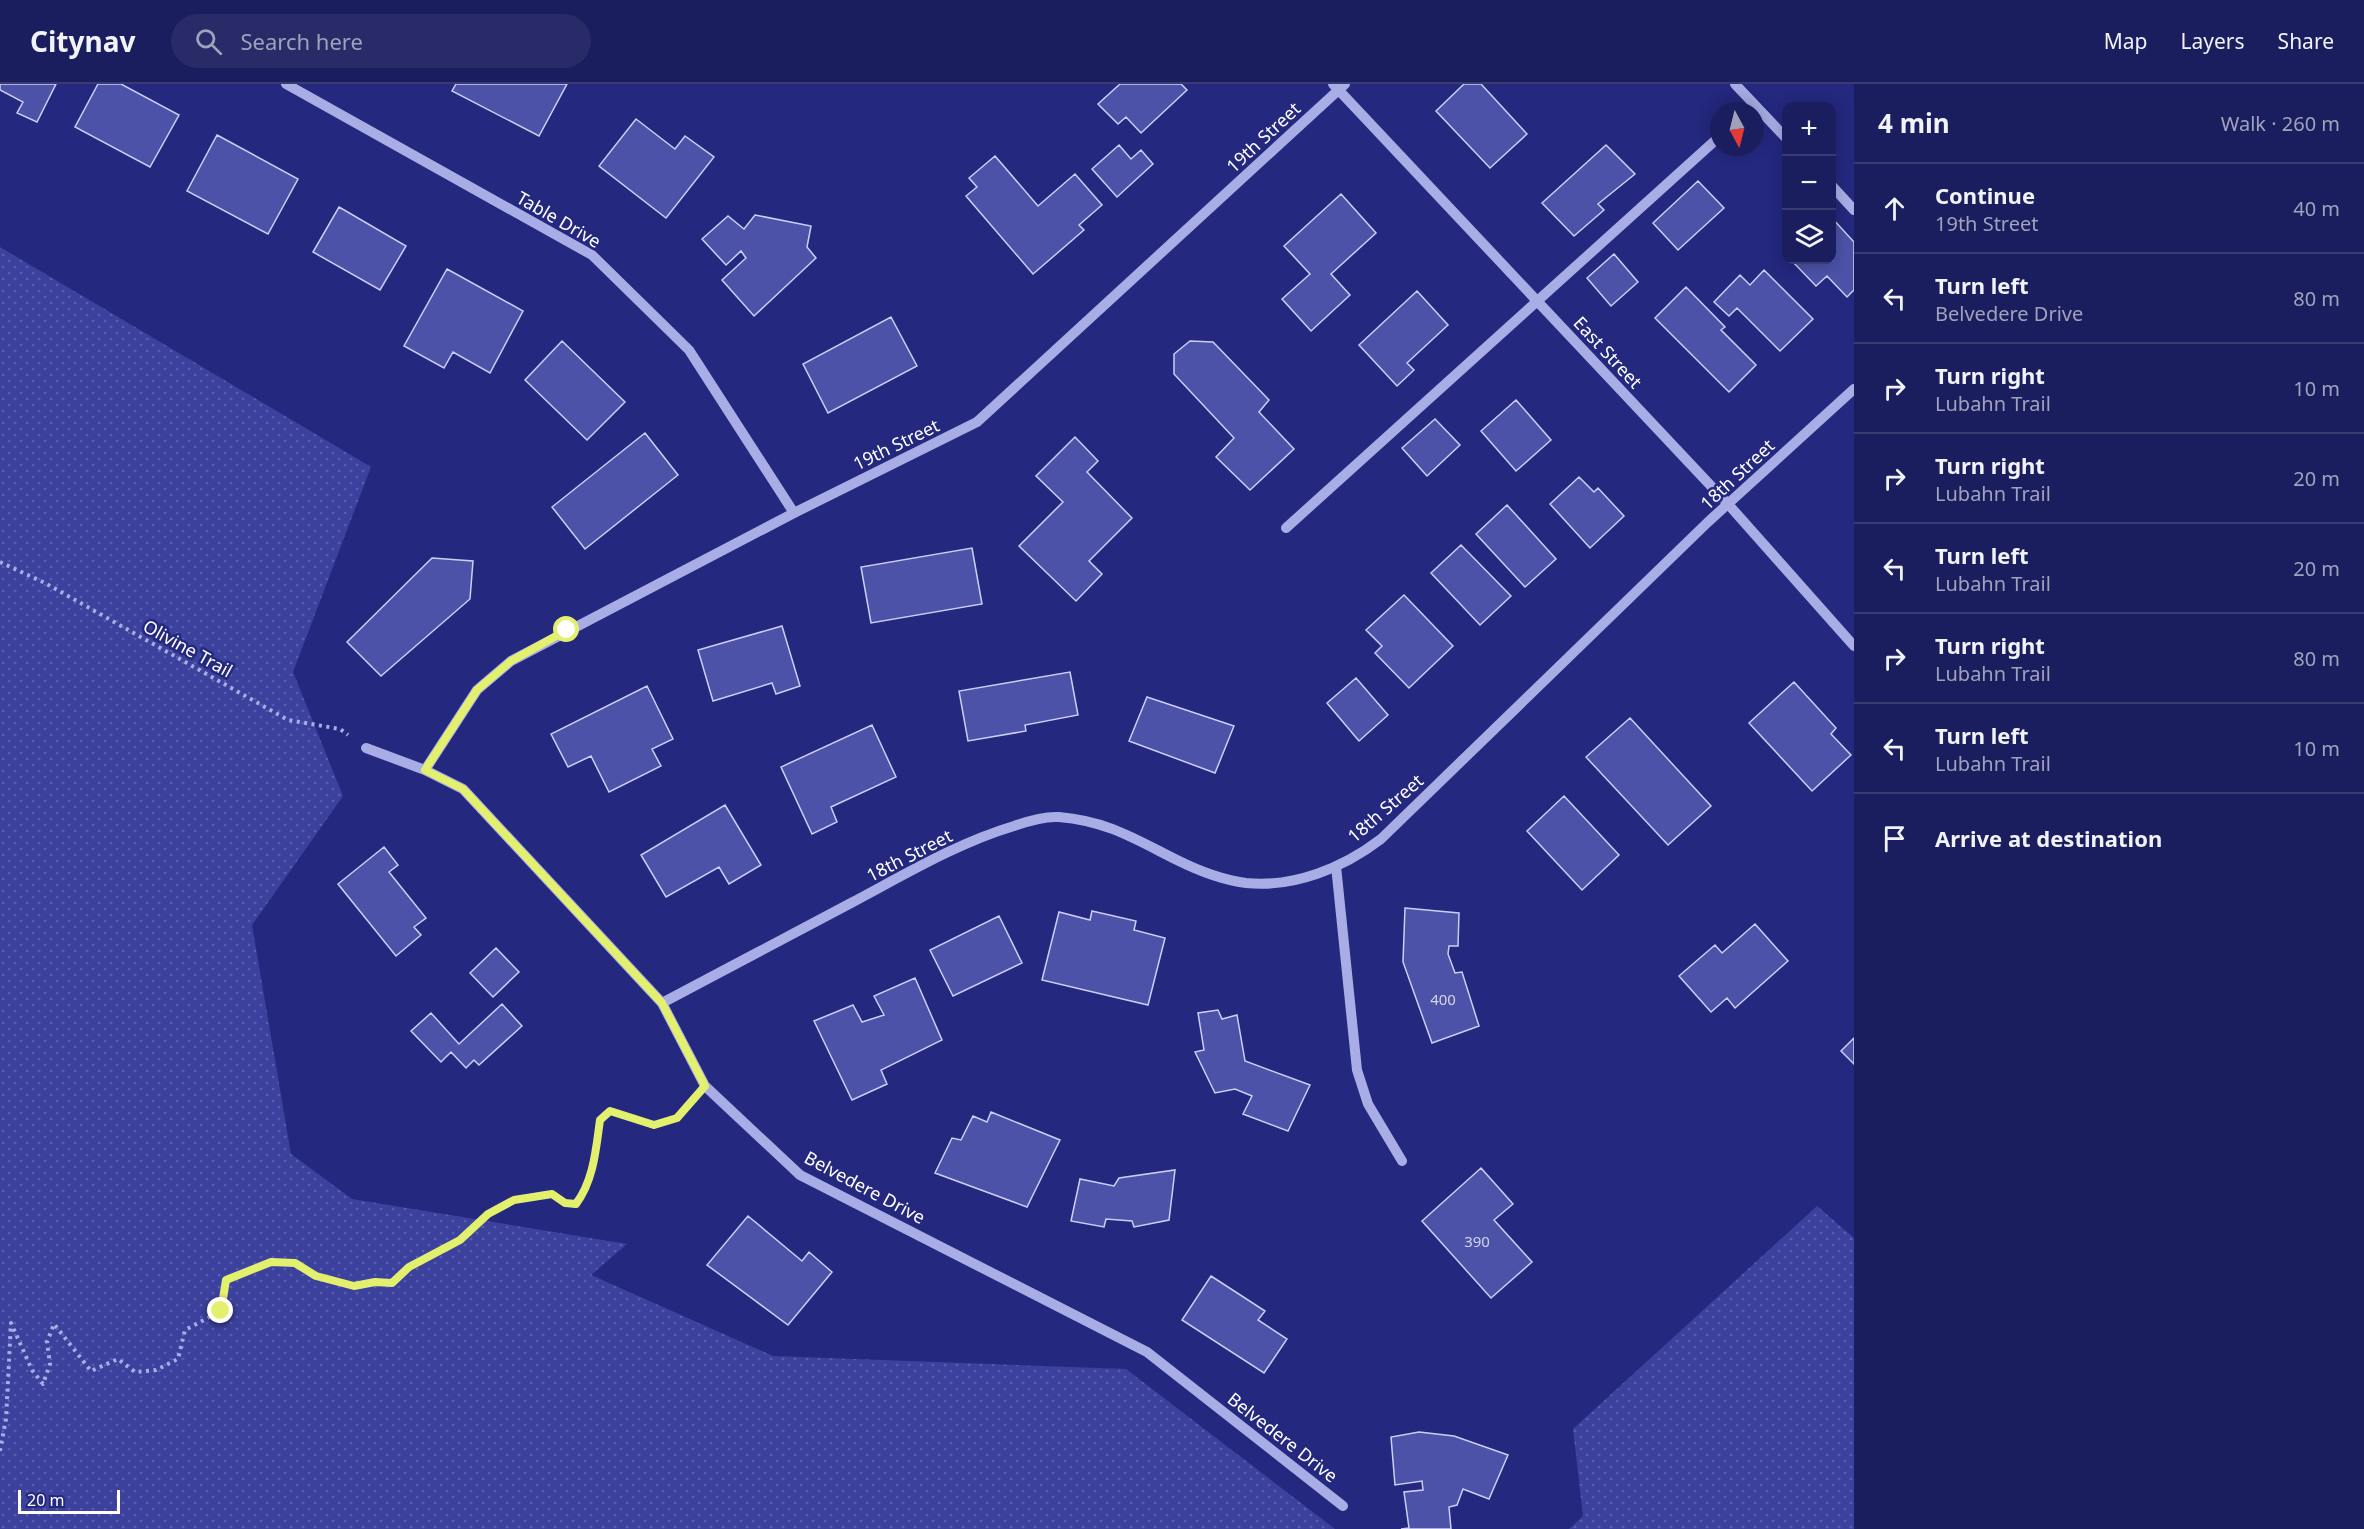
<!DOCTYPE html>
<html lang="en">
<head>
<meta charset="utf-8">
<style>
  body { margin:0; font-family:"Noto Sans",sans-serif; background:#282b67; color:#f1f3f6 }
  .controls { position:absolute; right:18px; top:18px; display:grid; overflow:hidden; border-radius:12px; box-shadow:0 3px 15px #0003 }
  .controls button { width:54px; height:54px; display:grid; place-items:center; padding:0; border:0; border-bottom:2px solid #393c73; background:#1b1e5e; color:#f1f3f6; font:30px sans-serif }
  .compass { position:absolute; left:1710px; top:18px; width:54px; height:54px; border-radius:50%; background:#1b1e5e; box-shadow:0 3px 15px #0003; rotate:173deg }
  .scale { position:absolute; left:18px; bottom:15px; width:102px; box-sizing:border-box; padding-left:6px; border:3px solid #fff; border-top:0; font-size:16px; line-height:21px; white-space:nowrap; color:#fff; -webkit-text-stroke:4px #24287e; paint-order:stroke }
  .stop { position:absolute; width:18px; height:18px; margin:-14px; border:4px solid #e3f06d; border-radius:50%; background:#fff }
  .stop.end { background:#e3f06d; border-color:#fff; box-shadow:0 2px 6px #0008 }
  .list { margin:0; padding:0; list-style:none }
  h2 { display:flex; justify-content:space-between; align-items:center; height:78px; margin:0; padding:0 24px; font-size:26px }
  h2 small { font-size:20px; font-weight:400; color:#a0a2bc }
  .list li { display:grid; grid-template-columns:39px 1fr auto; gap:18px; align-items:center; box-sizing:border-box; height:90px; padding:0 24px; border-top:2px solid #393c73 }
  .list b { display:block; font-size:22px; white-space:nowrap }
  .list p { margin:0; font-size:20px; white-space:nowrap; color:#a0a2bc }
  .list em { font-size:20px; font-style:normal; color:#a0a2bc }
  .icon { flex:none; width:33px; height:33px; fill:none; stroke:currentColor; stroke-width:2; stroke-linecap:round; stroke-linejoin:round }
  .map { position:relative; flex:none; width:1854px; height:1445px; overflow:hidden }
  header { display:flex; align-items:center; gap:36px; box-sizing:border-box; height:84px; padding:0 30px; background:#1b1e5e; border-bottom:2px solid #393c73 }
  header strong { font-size:28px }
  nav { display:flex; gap:33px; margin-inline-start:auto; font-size:21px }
  .search { width:420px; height:54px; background:#282b67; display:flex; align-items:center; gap:15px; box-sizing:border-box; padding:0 21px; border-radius:33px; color:#a0a2bc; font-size:22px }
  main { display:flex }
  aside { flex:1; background:#1b1e5e }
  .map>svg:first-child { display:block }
</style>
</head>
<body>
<header>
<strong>Citynav</strong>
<div class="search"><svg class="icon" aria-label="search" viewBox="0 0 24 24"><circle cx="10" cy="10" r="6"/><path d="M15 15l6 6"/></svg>Search here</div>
<nav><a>Map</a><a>Layers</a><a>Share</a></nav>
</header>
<main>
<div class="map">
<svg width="1854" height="1445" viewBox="0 0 1854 1445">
  <defs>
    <pattern id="grass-dots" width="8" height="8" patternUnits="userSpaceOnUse" patternTransform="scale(1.5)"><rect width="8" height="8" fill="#3c419d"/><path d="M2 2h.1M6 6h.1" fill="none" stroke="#595eac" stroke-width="1.8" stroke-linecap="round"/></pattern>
  </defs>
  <rect width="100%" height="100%" fill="#24287e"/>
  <path fill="url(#grass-dots)" d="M0,163L371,383L293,588L343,712L252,841L291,1070L352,1115L627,1160L591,1191L773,1272L1126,1285L1335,1445H0Z
    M1817,1122L1854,1154V1445H1569L1583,1432L1573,1345Z"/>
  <path fill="#4c52a7" stroke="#cccff5" stroke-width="1.5" d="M0,0H56L37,38L17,29L23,18L0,6Z
    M98,0H121L179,31L150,83L75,43Z
    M456,0H567L539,52L452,7Z
    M1120,0H1181L1187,6L1141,49L1126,33L1118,40L1098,20Z
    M1464,0H1481L1527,50L1490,84L1436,27Z
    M636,35L675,65L685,52L714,73L666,134L599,82Z
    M217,51L298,95L268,150L187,107Z
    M1119,61L1131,75L1141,66L1153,80L1117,113L1092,85Z
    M1606,61L1635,90L1598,120L1604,126L1574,152L1542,119Z
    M995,72L1038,122L1075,90L1102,121L1079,141L1084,146L1033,190L966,112L977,103L969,94Z
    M1698,97L1724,124L1678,166L1653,139Z
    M1341,110L1376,149L1331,190L1350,211L1311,247L1282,215L1310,190L1284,162Z
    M339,123L406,162L380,206L313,168Z
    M755,131L811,142L807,163L816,174L754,232L722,196L746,174L741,167L726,181L702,155L728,132L744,145Z
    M1832,134L1854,158V206L1847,213L1827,192L1816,202L1791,176H1832Z
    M1614,170L1638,198L1611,222L1587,194Z
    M447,185L523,227L490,289L453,268L444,284L404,262Z
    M1764,186L1813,235L1780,267L1737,224L1729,232L1714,218L1740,191L1750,201Z
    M1686,203L1725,243L1721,246L1756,281L1729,308L1655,234Z
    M1417,207L1448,241L1407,279L1414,286L1397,302L1359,261Z
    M891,233L917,282L828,329L803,280Z
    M562,257L625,318L587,356L525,296Z
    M1190,257L1213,258L1269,316L1259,328L1294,365L1250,406L1216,373L1234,354L1174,290V270Z
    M1516,316L1551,356L1516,387L1481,347Z
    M1435,335L1460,361L1427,392L1402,364Z
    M645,349L678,391L585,465L552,423Z
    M1075,353L1098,377L1087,388L1132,434L1089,477L1102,490L1076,517L1019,462L1063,418L1036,392Z
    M1579,393L1594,408L1598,404L1624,432L1590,464L1550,420Z
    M1507,421L1556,475L1525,503L1476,450Z
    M1461,461L1511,512L1480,541L1431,489Z
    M972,464L982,520L871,539L861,483Z
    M432,474L473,477L470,515L381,592L347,558Z
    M1404,511L1453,562L1409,604L1375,569L1382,562L1366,546Z
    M782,542L800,602L776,610L772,599L713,617L698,566Z
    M1070,588L1078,631L1025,641L1026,647L968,657L959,607Z
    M1356,594L1388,631L1359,657L1327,619Z
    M1794,598L1836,644L1831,650L1851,671L1812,707L1749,639Z
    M647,602L673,655L652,665L661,682L609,708L591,672L568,683L551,650Z
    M1147,613L1234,642L1215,689L1129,657Z
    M1630,634L1711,722L1668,761L1586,673Z
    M872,641L896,693L831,723L837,738L812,750L781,683Z
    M1564,712L1619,771L1582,806L1527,747Z
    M725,721L761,781L729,800L719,783L666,813L641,771Z
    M384,763L398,781L389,788L426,834L414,843L421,851L396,872L338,800Z
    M1405,824L1459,829L1458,862H1449L1448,870L1455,889L1462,888L1479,942L1432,959L1403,878Z
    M1092,827L1136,837L1134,846L1165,854L1148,921L1042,896L1059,828L1090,836Z
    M999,832L1022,879L953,912L930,866Z
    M1755,840L1788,877L1735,924L1727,914L1711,928L1679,892L1715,861L1722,869Z
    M496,864L519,888L493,913L470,889Z
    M915,894L942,956L881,986L887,1000L852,1016L814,937L853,921L862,938L884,931L874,912Z
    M502,920L522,942L479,981L474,976L466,984L451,968L441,978L411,947L431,929L459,960Z
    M1218,926L1222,935L1237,931L1245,977L1310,1001L1288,1047L1243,1030L1252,1012L1235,1005L1215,1009L1195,968L1204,966L1198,929Z
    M1854,954V980L1841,967Z
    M991,1028L1060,1056L1027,1123L935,1089L952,1054L961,1056L973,1032L987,1038Z
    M1481,1084L1513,1120L1494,1136L1532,1178L1491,1214L1422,1137Z
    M1175,1086L1169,1136L1134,1143L1132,1137L1106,1135L1104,1143L1071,1137L1080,1095L1114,1102L1119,1094Z
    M748,1132L802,1177L809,1168L832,1188L788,1241L707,1181Z
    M1211,1192L1265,1227L1258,1236L1287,1255L1264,1289L1182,1236Z
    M1419,1348L1454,1352L1508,1371L1489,1415L1463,1405L1457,1421L1449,1423L1451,1445H1401L1409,1444L1404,1408L1423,1406L1422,1397L1395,1401L1391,1353Z"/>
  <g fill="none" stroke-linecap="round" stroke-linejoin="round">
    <path stroke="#a9ade6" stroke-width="4" stroke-dasharray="3 4.5" stroke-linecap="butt" d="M0,478L45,499L288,636L340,645L348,651
      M0,1367L6,1335L11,1239L32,1286L43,1300L50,1280L47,1258L54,1240L91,1287L118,1275L135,1288L156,1286L178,1275L185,1246L221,1227L226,1196L271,1178L295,1179L316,1192L354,1202L375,1198L392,1199L409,1183L460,1156L488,1129L514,1117L552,1110L565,1119L576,1120L583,1110L592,1087L600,1036L610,1027L654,1041L677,1034L691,1017"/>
    <path stroke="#a9ade6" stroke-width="10" d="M286,0L592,171L689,266L794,429
      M1333,0L1728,420L1854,562
      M1735,0L1786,54
      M1832,102L1854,126
      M1286,444L1719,53
      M366,664L425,686L463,705L662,919L705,1002L800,1091L1147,1268L1343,1422
      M425,686L477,606L511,577L794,429L977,338L1345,0
      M1336,782L1357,986L1368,1020L1402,1077
      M662,919C725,886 788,852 851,819C904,791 957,759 1014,742C1028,737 1044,732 1059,733C1107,737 1135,755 1177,776C1197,786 1223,796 1246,799C1294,804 1343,784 1381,755L1708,438L1854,305"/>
  </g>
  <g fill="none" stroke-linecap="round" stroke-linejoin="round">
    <path stroke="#e3f06d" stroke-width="8" d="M221,1227L226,1196L271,1178L295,1179L316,1192L354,1202L375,1198L392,1199L409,1183L460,1156L488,1130L514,1116L552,1110L565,1119L576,1120C594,1096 596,1064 600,1036L610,1027L654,1041L677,1034L705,1002L662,919L463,705L425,686L477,606L511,577L567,546"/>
  </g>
  <g text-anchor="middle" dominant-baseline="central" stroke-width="5" stroke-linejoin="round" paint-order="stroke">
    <g font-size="15" fill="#d2d4e9">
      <text x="1443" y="915">400</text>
      <text x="1477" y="1157">390</text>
    </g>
    <g font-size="18" fill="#fff" stroke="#24287e">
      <text transform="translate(1263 53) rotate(-43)">19th Street</text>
      <text transform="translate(559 135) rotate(30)">Table Drive</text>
      <text transform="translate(1608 268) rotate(47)">East Street</text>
      <text transform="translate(896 360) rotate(-26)">19th Street</text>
      <text transform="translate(1737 390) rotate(-43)">18th Street</text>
      <text transform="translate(188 564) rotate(29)">Olivine Trail</text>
      <text transform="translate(1385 724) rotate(-41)">18th Street</text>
      <text transform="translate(909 771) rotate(-27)">18th Street</text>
      <text transform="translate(865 1103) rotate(28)">Belvedere Drive</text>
      <text transform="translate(1283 1353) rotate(38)">Belvedere Drive</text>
    </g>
  </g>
</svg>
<div class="controls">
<button>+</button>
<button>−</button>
<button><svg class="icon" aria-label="layers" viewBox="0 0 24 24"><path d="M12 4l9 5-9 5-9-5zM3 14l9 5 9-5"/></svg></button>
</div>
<svg class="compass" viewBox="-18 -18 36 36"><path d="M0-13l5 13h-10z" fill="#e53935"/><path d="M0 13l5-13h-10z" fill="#a0a2bc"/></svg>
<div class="scale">20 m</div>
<div class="stop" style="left:567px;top:546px"></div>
<div class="stop end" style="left:221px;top:1227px"></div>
</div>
<aside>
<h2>4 min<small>Walk · 260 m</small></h2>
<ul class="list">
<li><svg class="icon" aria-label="ahead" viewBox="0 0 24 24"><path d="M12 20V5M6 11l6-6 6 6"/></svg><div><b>Continue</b><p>19th Street</p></div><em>40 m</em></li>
<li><svg class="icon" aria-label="left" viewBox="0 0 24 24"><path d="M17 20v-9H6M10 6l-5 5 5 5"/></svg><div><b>Turn left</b><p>Belvedere Drive</p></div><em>80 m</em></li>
<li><svg class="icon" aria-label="right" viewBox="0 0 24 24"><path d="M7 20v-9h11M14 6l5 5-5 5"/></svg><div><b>Turn right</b><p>Lubahn Trail</p></div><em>10 m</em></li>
<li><svg class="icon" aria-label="right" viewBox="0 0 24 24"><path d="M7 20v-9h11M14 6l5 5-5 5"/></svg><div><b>Turn right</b><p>Lubahn Trail</p></div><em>20 m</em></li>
<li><svg class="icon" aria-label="left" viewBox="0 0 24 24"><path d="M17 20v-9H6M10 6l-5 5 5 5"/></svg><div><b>Turn left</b><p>Lubahn Trail</p></div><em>20 m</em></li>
<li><svg class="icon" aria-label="right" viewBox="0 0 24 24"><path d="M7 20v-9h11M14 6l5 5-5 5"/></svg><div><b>Turn right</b><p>Lubahn Trail</p></div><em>80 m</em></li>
<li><svg class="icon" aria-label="left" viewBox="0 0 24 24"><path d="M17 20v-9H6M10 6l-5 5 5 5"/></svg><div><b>Turn left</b><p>Lubahn Trail</p></div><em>10 m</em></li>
<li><svg class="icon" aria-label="arrive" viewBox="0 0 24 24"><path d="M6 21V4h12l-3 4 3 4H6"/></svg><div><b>Arrive at destination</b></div></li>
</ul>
</aside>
</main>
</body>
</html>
